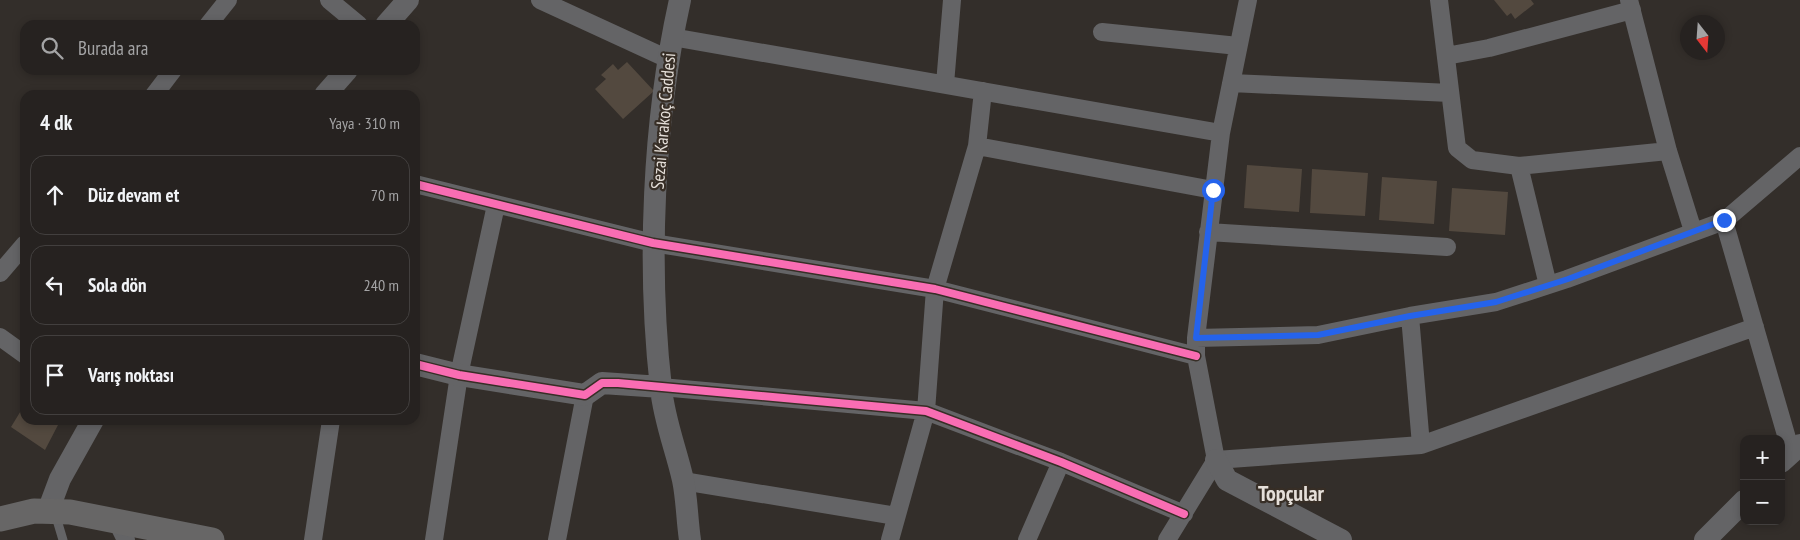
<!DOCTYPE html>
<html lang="tr">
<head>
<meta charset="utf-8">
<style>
  body { margin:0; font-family:"PT Sans Narrow",sans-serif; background:#2e2a29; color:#f1f3f6 }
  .controls { position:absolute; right:15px; bottom:15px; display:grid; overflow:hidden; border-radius:10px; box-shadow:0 2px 8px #0003 }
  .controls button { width:45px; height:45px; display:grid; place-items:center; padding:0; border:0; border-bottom:1px solid #423f3e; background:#262220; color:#f1f3f6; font:25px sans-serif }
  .compass { position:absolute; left:1680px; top:15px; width:45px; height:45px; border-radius:50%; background:#262220; box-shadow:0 2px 8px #0003; rotate:163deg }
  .stop { position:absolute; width:15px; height:15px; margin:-11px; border:4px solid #2563eb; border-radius:50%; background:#fff }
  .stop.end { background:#2563eb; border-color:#fff; box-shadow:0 1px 5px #0008 }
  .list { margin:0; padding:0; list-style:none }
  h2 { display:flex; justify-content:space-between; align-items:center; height:65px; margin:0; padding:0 20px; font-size:21px }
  h2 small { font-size:16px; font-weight:400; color:#a4a4a5 }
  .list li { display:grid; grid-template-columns:32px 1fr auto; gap:15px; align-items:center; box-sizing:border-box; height:80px; margin:0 10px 10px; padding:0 10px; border:1px solid #423f3e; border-radius:15px }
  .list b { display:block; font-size:19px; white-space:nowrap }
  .list em { font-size:16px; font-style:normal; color:#a4a4a5 }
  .icon { flex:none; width:28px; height:28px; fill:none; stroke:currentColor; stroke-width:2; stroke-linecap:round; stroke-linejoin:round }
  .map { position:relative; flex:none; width:1800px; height:540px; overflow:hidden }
  .search { position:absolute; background:#262220; box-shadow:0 2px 8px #0003; left:20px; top:20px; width:400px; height:55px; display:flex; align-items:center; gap:12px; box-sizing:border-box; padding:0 18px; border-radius:15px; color:#a4a4a5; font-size:19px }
  .panel { position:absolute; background:#262220; box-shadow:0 2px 8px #0003; left:20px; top:90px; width:400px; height:335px; border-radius:15px }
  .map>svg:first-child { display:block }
</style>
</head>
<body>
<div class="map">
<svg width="1800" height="540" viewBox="0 0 1800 540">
  <rect width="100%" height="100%" fill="#332e2a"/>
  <path fill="#53493f" d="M1494,0H1531L1534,4L1515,19L1511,13L1507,16Z
    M627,62L654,91L623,119L595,89L606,79L601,75L613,64L618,70Z
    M1247,165L1302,169L1299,212L1244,208Z
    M1312,169L1368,173L1365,216L1310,213Z
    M1382,177L1437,181L1434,224L1379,220Z
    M1452,188L1508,192L1505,235L1449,231Z
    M25,404V420H50L58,425L45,450L11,427Z"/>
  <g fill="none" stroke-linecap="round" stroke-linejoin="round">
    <path stroke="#646466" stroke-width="9" d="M57,520L63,540"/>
    <path stroke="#646466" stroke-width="18" d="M329,0L359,25
      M540,0L668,59
      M1439,0L1457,148L1472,160L1519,166L1548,285
      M1629,0L1668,151L1693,231
      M208,25L228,0
      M1102,32L1238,46
      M672,37L1221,133
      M1446,56L1489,48L1632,10
      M1231,83L1450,93
      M945,84L952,0
      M154,95L173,70
      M977,146L1213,190
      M1519,166L1668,151
      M415,184L653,243L935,289L1196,356
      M1724,221L1791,452
      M1208,232L1447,247
      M0,273L25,244
      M1410,316L1421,445
      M0,337L25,355
      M1196,338L1318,335L1410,316L1496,302L1567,279L1724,221L1800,156
      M661,387L926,411L1061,462L1184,514
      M1216,460L1421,445L1755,327
      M683,481L896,516
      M121,530L126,540
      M313,540L331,420
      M434,540L459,375L496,205
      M557,540L585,395
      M890,540L926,411L935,289L977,146L983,91
      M1027,540L1061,462
      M1167,540L1216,460L1196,356V338L1221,133L1248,0"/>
    <path stroke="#646466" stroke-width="22" d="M680,0C653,121 647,265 661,388C664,420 676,449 683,480C687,499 687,520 690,540
      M386,25L408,0
      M325,95L347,70
      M415,364L459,375L585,395L602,383L661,387
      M1216,460L1227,480L1341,540
      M1781,462L1800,445
      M48,511L60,479L93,420
      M1705,540L1744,501"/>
    <path stroke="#676666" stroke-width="25" d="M0,519L34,511L70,512L212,540"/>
    <g stroke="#372e26" stroke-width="11">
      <path id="cycleway" d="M415,184L653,243L935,289L1196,356
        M415,364L459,375L585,395L602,383H618L926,411L1061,462L1184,514"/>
    </g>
    <use href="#cycleway" stroke="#f96db3" stroke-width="8"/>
  </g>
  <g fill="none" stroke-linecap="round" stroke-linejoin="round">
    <path stroke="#2563eb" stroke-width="6" d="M1213,190L1196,338L1318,335L1410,316L1496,302L1568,279L1724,220"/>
  </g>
  <g text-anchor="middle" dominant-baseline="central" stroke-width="4.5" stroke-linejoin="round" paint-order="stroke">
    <g font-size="18" fill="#e5dfd9" stroke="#372e26">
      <text transform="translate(663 121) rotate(-85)">Sezai Karakoç Caddesi</text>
    </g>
    <g font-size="22" font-weight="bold" fill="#e5dfd9" stroke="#372e26">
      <text x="1291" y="493">Topçular</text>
    </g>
  </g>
</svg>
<div class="controls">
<button>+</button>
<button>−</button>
</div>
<svg class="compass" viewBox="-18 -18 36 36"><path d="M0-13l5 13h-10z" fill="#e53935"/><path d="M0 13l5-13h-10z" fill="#a4a4a5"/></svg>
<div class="stop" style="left:1213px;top:190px"></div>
<div class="stop end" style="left:1724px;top:220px"></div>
<div class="search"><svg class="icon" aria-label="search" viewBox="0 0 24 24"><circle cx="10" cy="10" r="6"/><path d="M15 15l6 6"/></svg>Burada ara</div>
<section class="panel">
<h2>4 dk<small>Yaya · 310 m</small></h2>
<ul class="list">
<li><svg class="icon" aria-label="ahead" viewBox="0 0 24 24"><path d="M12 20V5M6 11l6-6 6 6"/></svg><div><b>Düz devam et</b></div><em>70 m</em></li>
<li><svg class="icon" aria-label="left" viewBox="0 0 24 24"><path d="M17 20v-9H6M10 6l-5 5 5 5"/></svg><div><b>Sola dön</b></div><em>240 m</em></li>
<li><svg class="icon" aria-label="arrive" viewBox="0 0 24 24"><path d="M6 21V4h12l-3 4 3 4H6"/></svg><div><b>Varış noktası</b></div></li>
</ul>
</section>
</div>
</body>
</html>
